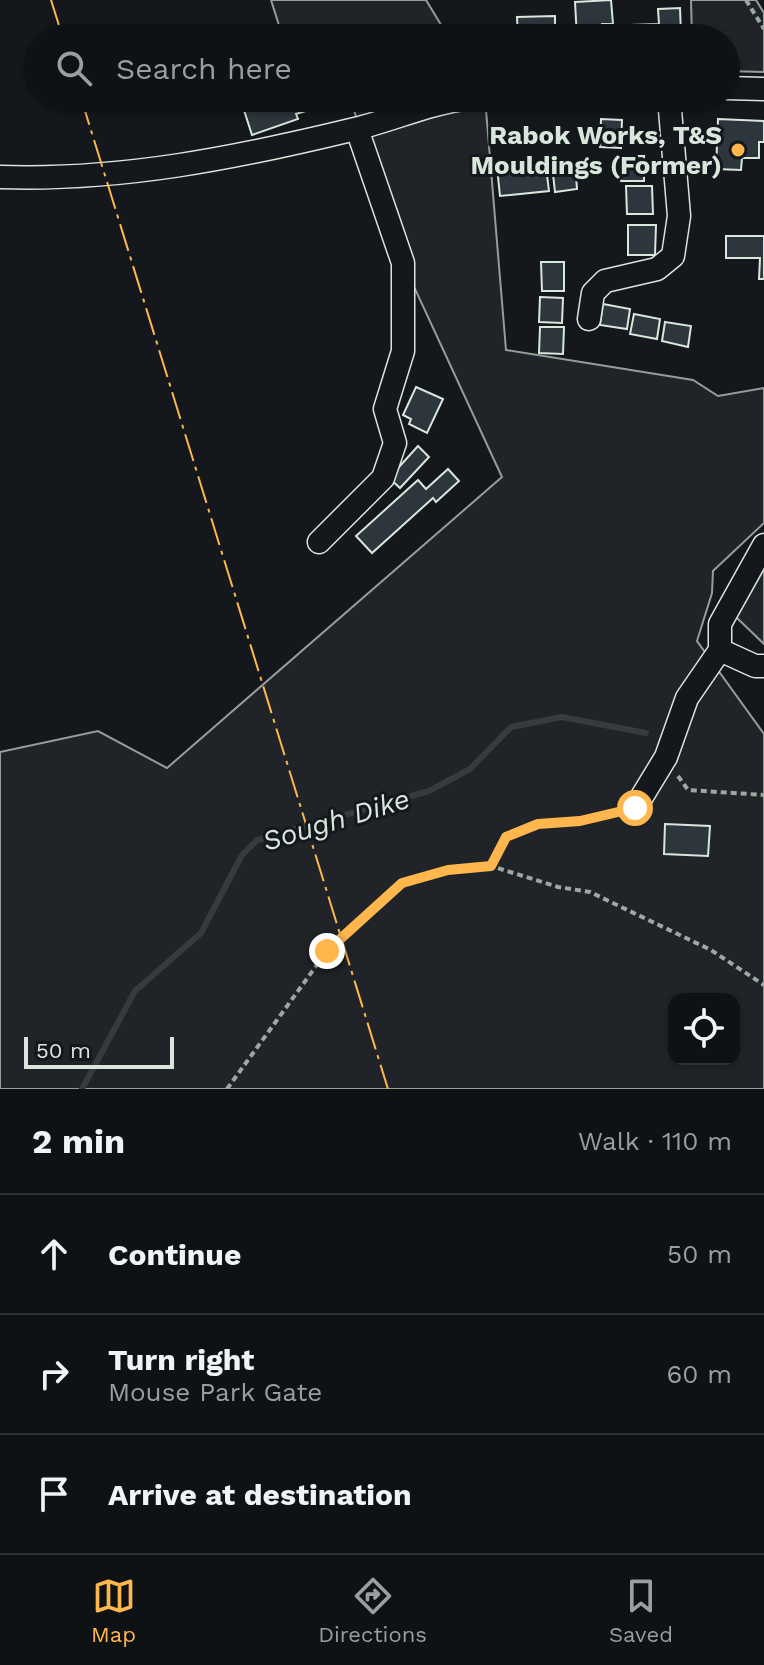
<!DOCTYPE html>
<html lang="en">
<head>
<meta charset="utf-8">
<style>
  body { margin:0; font-family:"Work Sans",sans-serif; background:#1d2022; color:#f1f3f6 }
  .controls { position:absolute; right:24px; bottom:24px; display:grid; overflow:hidden; border-radius:16px; box-shadow:0 2px 6px #0004 }
  .controls button { width:72px; height:72px; display:grid; place-items:center; padding:0; border:0; border-bottom:2px solid #2f3234; background:#0f1215; color:#f1f3f6; font:40px sans-serif }
  .scale { position:absolute; left:24px; bottom:20px; width:150px; box-sizing:border-box; padding-left:8px; border:4px solid #d8e6dc; border-top:0; font-size:22px; line-height:28px; white-space:nowrap; color:#d8e6dc; -webkit-text-stroke:6px #14181c; paint-order:stroke }
  .stop { position:absolute; width:24px; height:24px; margin:-18px; border:6px solid #ffb74d; border-radius:50%; background:#fff }
  .stop.end { background:#ffb74d; border-color:#fff; box-shadow:0 2px 8px #0008 }
  .list { margin:0; padding:0; list-style:none }
  h2 { display:flex; justify-content:space-between; align-items:center; height:104px; margin:0; padding:0 32px; font-size:34px }
  h2 small { font-size:26px; font-weight:400; color:#9b9ea0 }
  .list li { display:grid; grid-template-columns:52px 1fr auto; gap:24px; align-items:center; box-sizing:border-box; height:120px; padding:0 32px; border-top:2px solid #2f3234 }
  .list b { display:block; font-size:30px; white-space:nowrap }
  .list p { margin:0; font-size:26px; white-space:nowrap; color:#9b9ea0 }
  .list em { font-size:26px; font-style:normal; color:#9b9ea0 }
  .icon { flex:none; width:44px; height:44px; fill:none; stroke:currentColor; stroke-width:2; stroke-linecap:round; stroke-linejoin:round }
  .map { position:relative; flex:none; width:764px; height:1089px; overflow:hidden }
  .search { position:absolute; background:#0f1215; box-shadow:0 2px 6px #0004; left:24px; right:24px; top:24px; height:88px; display:flex; align-items:center; gap:20px; box-sizing:border-box; padding:0 28px; border-radius:44px; color:#9b9ea0; font-size:30px }
  .sheet { height:464px; background:#0f1215 }
  nav { display:flex; justify-content:space-around; align-items:center; box-sizing:border-box; height:112px; border-top:2px solid #2f3234; background:#0f1215; font-size:22px; color:#9b9ea0 }
  nav a { display:grid; justify-items:center; gap:4px }
  nav .on { color:#ffb74d }
  .map>svg:first-child { display:block }
</style>
</head>
<body>
<div class="map">
<svg width="764" height="1089" viewBox="0 0 764 1089">
  <rect width="100%" height="100%" fill="#14181c"/>
  <path fill="#202428" stroke="#939e99" stroke-width="2" fill-rule="evenodd" d="M271,0H426L449,38H283Z
    M691,0H756L764,13V72L726,71V38H692Z
    M350,98H485L506,350L693,380L718,396L764,388V523L713,571L712,593L697,641L764,734V1089H0V752L98,731L167,768L502,477L403,263ZM674,999H734V1059H674Z
    M764,563V644L736,617Z"/>
  <g fill="none" stroke-linecap="round" stroke-linejoin="round">
    <path stroke="#363b3e" stroke-width="6" d="M82,1089L135,991L201,933L242,855L257,840L429,791L470,769L511,727L562,717L646,733"/>
  </g>
  <path fill="#2c363c" stroke="#d8e6dc" stroke-width="2" d="M611,0L613,24H602L603,38H577L575,2Z
    M680,8L681,34L630,38V25L659,24L658,9Z
    M555,16V38H518L517,17Z
    M259,98H309L312,109L296,114L298,119L252,135L242,104Z
    M601,119L622,120L621,148L600,147Z
    M718,119L764,121V142H759V158H742L741,170L716,169Z
    M621,156H644V181H621Z
    M575,162L577,189L555,192L552,165Z
    M540,163V175H547L549,191L500,196L497,167Z
    M626,186H652L653,214H627Z
    M628,225H656L655,255H628Z
    M726,236H764V279H759L760,258H726Z
    M541,262H564V291H542Z
    M540,297L563,298L562,323L539,322Z
    M603,304L630,309L627,329L600,325Z
    M634,314L660,319L657,339L630,334Z
    M665,322L691,326L688,347L662,341Z
    M540,327H564L563,354L539,353Z
    M416,387L443,399L427,433L409,424L411,419L403,415Z
    M418,446L429,457L400,488L389,478Z
    M448,469L459,481L436,502L433,498L372,553L356,536L418,480L426,489Z
    M665,824L710,826L708,856L664,854Z"/>
  <g fill="none" stroke-linecap="round" stroke-linejoin="round">
    <g stroke="#d8e6dc" stroke-width="25">
      <path id="minor" d="M726,88L764,89
        M0,177C120,181 235,158 351,130C390,121 429,103 469,98
        M589,319L593,293L605,281L657,269L673,256L679,216L669,98
        M319,542L383,478L395,443L385,409L403,351V263L357,129
        M720,650V624L764,545
        M720,650L755,666H764
        M635,808L666,757L687,698L720,650"/>
    </g>
    <path stroke="#9da8a2" stroke-width="4" stroke-dasharray="6 4" stroke-linecap="butt" d="M746,0L764,29
      M678,776L688,790L764,795
      M491,866C495,858 499,845 506,838C521,823 591,818 615,813
      M227,1089L327,951L402,883L448,870L491,866L558,887L590,892L711,950L764,985"/>
    <use href="#minor" stroke="#14181c" stroke-width="22"/>
    <path stroke="#ffb74d" stroke-width="2" stroke-dasharray="28 6 4 6" stroke-linecap="butt" d="M51,0L63,38
      M81,98L388,1089"/>
  </g>
  <g fill="none" stroke-linecap="round" stroke-linejoin="round">
    <path stroke="#ffb74d" stroke-width="10" d="M327,951L402,883L448,870L491,866L506,837L538,824L580,821L635,808"/>
  </g>
  <circle fill="#ffb74d" stroke="#14181c" stroke-width="3" cx="738" cy="150" r="8"/>
  <g text-anchor="middle" dominant-baseline="central" stroke-width="6" stroke-linejoin="round" paint-order="stroke">
    <g font-size="26" font-weight="bold" fill="#d8e6dc" stroke="#14181c" text-anchor="end">
      <text x="722" y="135">Rabok Works, T&amp;S<tspan x="722" dy="30">Mouldings (Former)</tspan></text>
    </g>
    <g font-size="28" font-style="italic" fill="#d8e6dc" stroke="#14181c">
      <text transform="translate(336 820) rotate(-17)">Sough Dike</text>
    </g>
  </g>
</svg>
<div class="controls">
<button><svg class="icon" aria-label="locate" viewBox="0 0 24 24"><circle cx="12" cy="12" r="6"/><path d="M12 2v4M12 18v4M2 12h4M18 12h4"/></svg></button>
</div>
<div class="scale">50 m</div>
<div class="stop" style="left:635px;top:808px"></div>
<div class="stop end" style="left:327px;top:951px"></div>
<div class="search"><svg class="icon" aria-label="search" viewBox="0 0 24 24"><circle cx="10" cy="10" r="6"/><path d="M15 15l6 6"/></svg>Search here</div>
</div>
<section class="sheet">
<h2>2 min<small>Walk · 110 m</small></h2>
<ul class="list">
<li><svg class="icon" aria-label="ahead" viewBox="0 0 24 24"><path d="M12 20V5M6 11l6-6 6 6"/></svg><div><b>Continue</b></div><em>50 m</em></li>
<li><svg class="icon" aria-label="right" viewBox="0 0 24 24"><path d="M7 20v-9h11M14 6l5 5-5 5"/></svg><div><b>Turn right</b><p>Mouse Park Gate</p></div><em>60 m</em></li>
<li><svg class="icon" aria-label="arrive" viewBox="0 0 24 24"><path d="M6 21V4h12l-3 4 3 4H6"/></svg><div><b>Arrive at destination</b></div></li>
</ul>
</section>
<nav>
<a class="on"><svg class="icon" aria-label="map" viewBox="0 0 24 24"><path d="M3 6l6-2 6 2 6-2v14l-6 2-6-2-6 2zM9 4v14M15 6v14"/></svg>Map</a>
<a><svg class="icon" aria-label="directions" viewBox="0 0 24 24"><path d="M12 3l9 9-9 9-9-9zM9 14v-3h6M13 9l2 2-2 2"/></svg>Directions</a>
<a><svg class="icon" aria-label="saved" viewBox="0 0 24 24"><path d="M7 4h10v16l-5-4-5 4z"/></svg>Saved</a>
</nav>
</body>
</html>
